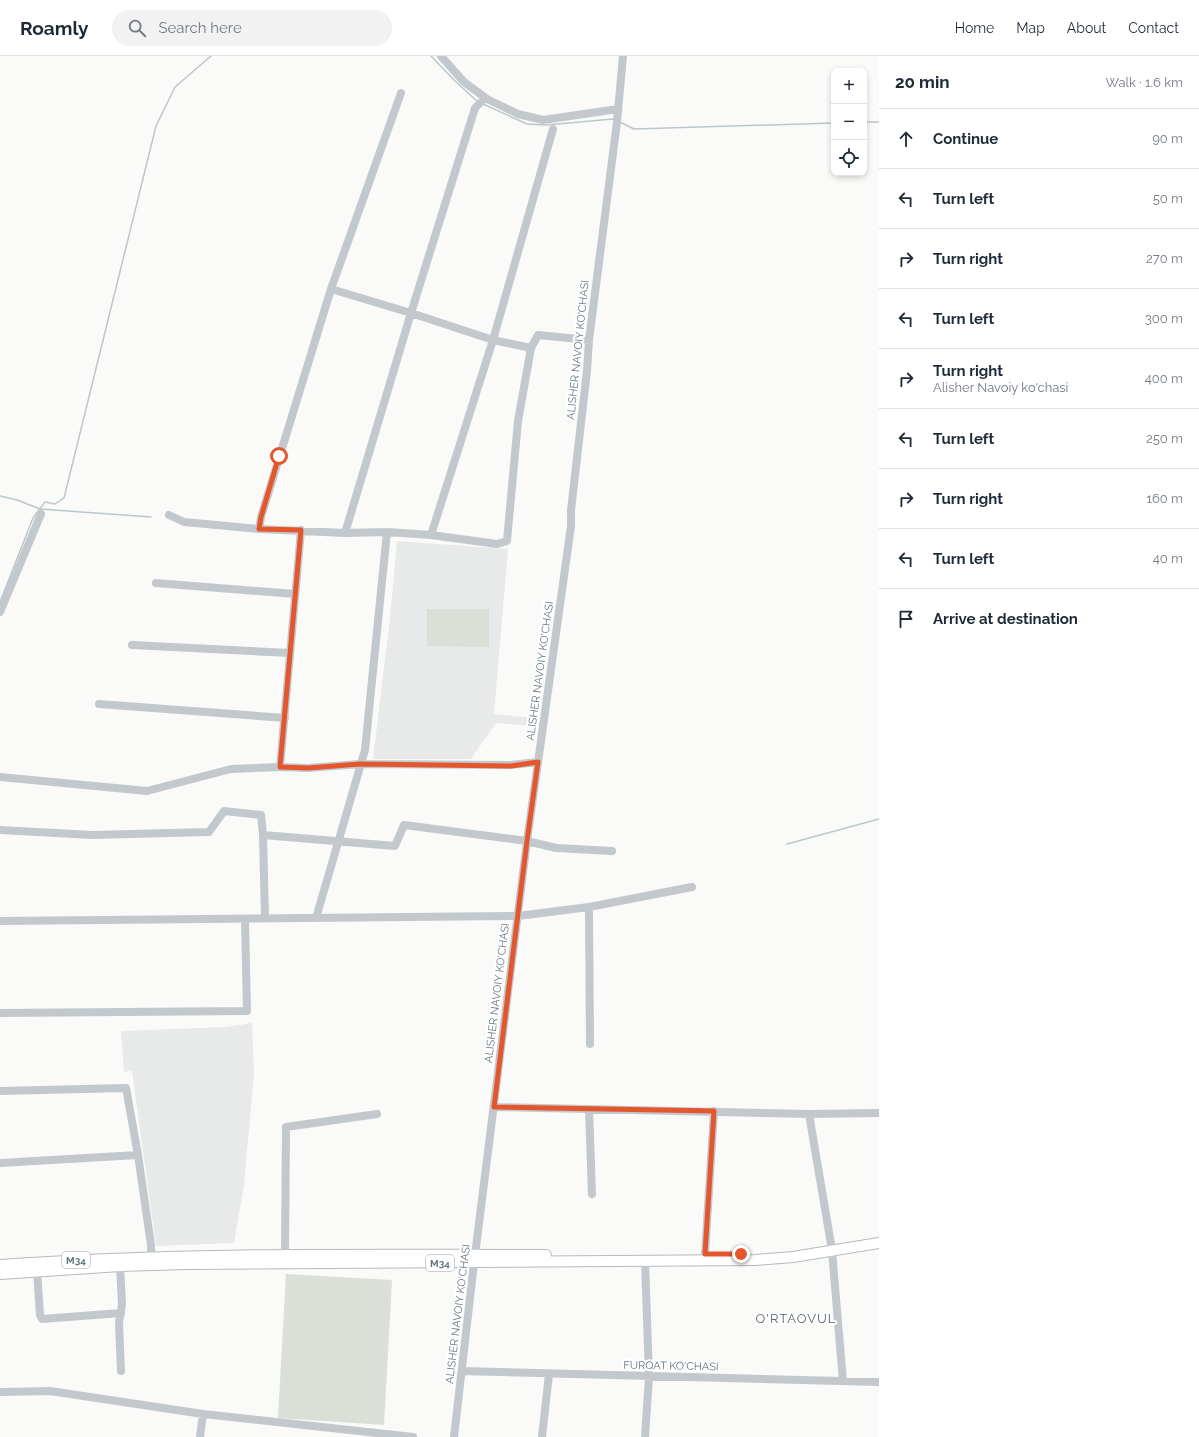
<!DOCTYPE html>
<html lang="en">
<head>
<meta charset="utf-8">
<style>
  body { margin:0; font-family:Raleway,sans-serif; background:#f2f2f3; color:#1f2937 }
  .controls { position:absolute; right:12px; top:12px; display:grid; overflow:hidden; border-radius:8px; box-shadow:0 2px 6px #0003 }
  .controls button { width:36px; height:36px; display:grid; place-items:center; padding:0; border:0; border-bottom:1px solid #e0e1e3; background:#fff; color:#1f2937; font:20px sans-serif }
  .stop { position:absolute; width:12px; height:12px; margin:-9px; border:3px solid #e4572e; border-radius:50%; background:#fff }
  .stop.end { background:#e4572e; border-color:#fff; box-shadow:0 1px 4px #0008 }
  .list { margin:0; padding:0; list-style:none }
  h2 { display:flex; justify-content:space-between; align-items:center; height:52px; margin:0; padding:0 16px; font-size:17px }
  h2 small { font-size:13px; font-weight:400; color:#747a83 }
  .list li { display:grid; grid-template-columns:26px 1fr auto; gap:12px; align-items:center; box-sizing:border-box; height:60px; padding:0 16px; border-top:1px solid #e0e1e3 }
  .list b { display:block; font-size:15px; white-space:nowrap }
  .list p { margin:0; font-size:13px; white-space:nowrap; color:#747a83 }
  .list em { font-size:13px; font-style:normal; color:#747a83 }
  .icon { flex:none; width:22px; height:22px; fill:none; stroke:currentColor; stroke-width:2; stroke-linecap:round; stroke-linejoin:round }
  .map { position:relative; flex:none; width:879px; height:1381px; overflow:hidden }
  header { display:flex; align-items:center; gap:24px; box-sizing:border-box; height:56px; padding:0 20px; background:#fff; border-bottom:1px solid #e0e1e3 }
  header strong { font-size:19px }
  nav { display:flex; gap:22px; margin-inline-start:auto; font-size:14px }
  .search { width:280px; height:36px; background:#f2f2f3; display:flex; align-items:center; gap:10px; box-sizing:border-box; padding:0 14px; border-radius:22px; color:#747a83; font-size:15px }
  main { display:flex }
  aside { flex:1; background:#fff }
  .map>svg:first-child { display:block }
</style>
</head>
<body>
<header>
<strong>Roamly</strong>
<div class="search"><svg class="icon" aria-label="search" viewBox="0 0 24 24"><circle cx="10" cy="10" r="6"/><path d="M15 15l6 6"/></svg>Search here</div>
<nav><a>Home</a><a>Map</a><a>About</a><a>Contact</a></nav>
</header>
<main>
<div class="map">
<svg width="879" height="1381" viewBox="0 0 879 1381">
  <rect width="100%" height="100%" fill="#fafaf8"/>
  <path fill="#e8e9e9" d="M397,485L508,493L494,658L532,662L531,670L496,667L471,703H373L390,562Z
    M252,967L254,1017L244,1129L234,1187L156,1190L132,1015L124,1016L121,975L226,971Z"/>
  <path fill="#dadfd7" d="M427,553H489V591L427,590Z
    M286,1218L392,1224L384,1369L278,1362Z"/>
  <g fill="none" stroke-linecap="round" stroke-linejoin="round">
    <path stroke="#bbc7cb" stroke-width="1.5" d="M431,0L455,25L478,46
      M483,48L527,68L546,69L613,63L615,64
      M620,66L634,73L834,67
      M864,66H879
      M0,440L17,444L40,453L151,461
      M0,546L33,462L45,446L55,448L64,442L156,70L175,31L211,0
      M787,788L879,763"/>
    <g stroke="#b5babe" stroke-width="12">
      <path id="major" d="M0,1209C182,1196 364,1199 546,1199
        M0,1218L120,1210L185,1208L755,1204L793,1201L879,1187"/>
    </g>
    <path stroke="#c3c8cc" stroke-width="8" d="M441,0L464,26L487,43L518,58L543,64L618,53
      M331,233L411,257L493,284L531,292
      M169,459L184,466L259,473L345,477L387,476L431,479L497,488L507,485L518,365L531,292L538,279L589,284
      M259,473L261,461L331,233L401,37
      M345,477L411,257L475,52L485,42
      M431,479L493,284L553,73
      M156,527L295,538
      M0,556L41,458
      M132,589L290,597
      M99,648L285,662
      M280,711L301,474
      M0,721L147,735L231,713L280,711L308,712L360,708L511,709L538,706
      M0,774L92,779L209,776L224,755L261,759L263,779L395,790L404,769L527,785L556,792L612,795
      M263,779L265,862
      M589,851L590,988
      M316,862L365,694L387,476
      M0,865L518,860L589,851L692,831
      M0,957L247,955L245,863
      M0,1035L126,1032L138,1099L151,1189V1200
      M494,1051L809,1058L879,1057
      M589,1053L592,1138
      M809,1058L831,1188
      M0,1107L138,1099
      M832,1195L843,1325
      M705,1198L714,1055
      M285,1199L286,1071L377,1058
      M645,1205L649,1321L645,1381
      M120,1210L122,1248L119,1267L121,1315
      M37,1215L40,1259L42,1263L121,1257
      M462,1315L879,1326
      M0,1336L50,1335L203,1358L413,1381
      M200,1381L203,1358
      M454,1381L474,1207L527,785L571,470V454L587,315L589,284L617,66L623,0
      M542,1381L549,1318"/>
    <use href="#major" stroke="#fff" stroke-width="10"/>
  </g>
  <g fill="none" stroke-linecap="round" stroke-linejoin="round">
    <path stroke="#e4572e" stroke-width="5" d="M279,400L261,461L259,473L301,474L280,711L308,712L360,708L511,710L538,706L527,785L494,1051L714,1055L705,1198H741"/>
  </g>
  <g text-anchor="middle" dominant-baseline="central" stroke-width="4" stroke-linejoin="round" paint-order="stroke">
    <g fill="#fff" stroke="#939fa8" stroke-width="1">
      <rect x="62" y="1196" width="28" height="16" rx="3"/>
      <rect x="426" y="1199" width="28" height="16" rx="3"/>
    </g>
    <g font-size="10" font-weight="bold" fill="#657683">
      <text x="76" y="1204">M34</text>
      <text x="440" y="1207">M34</text>
    </g>
    <g font-size="11" fill="#657683" stroke="#fff">
      <text transform="translate(578 294) rotate(-84)">ALISHER NAVOIY KO'CHASI</text>
      <text transform="translate(540 615) rotate(-82)">ALISHER NAVOIY KO'CHASI</text>
      <text transform="translate(497 937) rotate(-83)">ALISHER NAVOIY KO'CHASI</text>
      <text transform="translate(458 1258) rotate(-83)">ALISHER NAVOIY KO'CHASI</text>
      <text transform="translate(671 1310) rotate(1)">FURQAT KO'CHASI</text>
    </g>
    <g font-size="13" letter-spacing="1" fill="#57646e" stroke="#fff">
      <text x="796" y="1262">O'RTAOVUL</text>
    </g>
  </g>
</svg>
<div class="controls">
<button>+</button>
<button>−</button>
<button><svg class="icon" aria-label="locate" viewBox="0 0 24 24"><circle cx="12" cy="12" r="6"/><path d="M12 2v4M12 18v4M2 12h4M18 12h4"/></svg></button>
</div>
<div class="stop" style="left:279px;top:400px"></div>
<div class="stop end" style="left:741px;top:1198px"></div>
</div>
<aside>
<h2>20 min<small>Walk · 1.6 km</small></h2>
<ul class="list">
<li><svg class="icon" aria-label="ahead" viewBox="0 0 24 24"><path d="M12 20V5M6 11l6-6 6 6"/></svg><div><b>Continue</b></div><em>90 m</em></li>
<li><svg class="icon" aria-label="left" viewBox="0 0 24 24"><path d="M17 20v-9H6M10 6l-5 5 5 5"/></svg><div><b>Turn left</b></div><em>50 m</em></li>
<li><svg class="icon" aria-label="right" viewBox="0 0 24 24"><path d="M7 20v-9h11M14 6l5 5-5 5"/></svg><div><b>Turn right</b></div><em>270 m</em></li>
<li><svg class="icon" aria-label="left" viewBox="0 0 24 24"><path d="M17 20v-9H6M10 6l-5 5 5 5"/></svg><div><b>Turn left</b></div><em>300 m</em></li>
<li><svg class="icon" aria-label="right" viewBox="0 0 24 24"><path d="M7 20v-9h11M14 6l5 5-5 5"/></svg><div><b>Turn right</b><p>Alisher Navoiy ko'chasi</p></div><em>400 m</em></li>
<li><svg class="icon" aria-label="left" viewBox="0 0 24 24"><path d="M17 20v-9H6M10 6l-5 5 5 5"/></svg><div><b>Turn left</b></div><em>250 m</em></li>
<li><svg class="icon" aria-label="right" viewBox="0 0 24 24"><path d="M7 20v-9h11M14 6l5 5-5 5"/></svg><div><b>Turn right</b></div><em>160 m</em></li>
<li><svg class="icon" aria-label="left" viewBox="0 0 24 24"><path d="M17 20v-9H6M10 6l-5 5 5 5"/></svg><div><b>Turn left</b></div><em>40 m</em></li>
<li><svg class="icon" aria-label="arrive" viewBox="0 0 24 24"><path d="M6 21V4h12l-3 4 3 4H6"/></svg><div><b>Arrive at destination</b></div></li>
</ul>
</aside>
</main>
</body>
</html>
